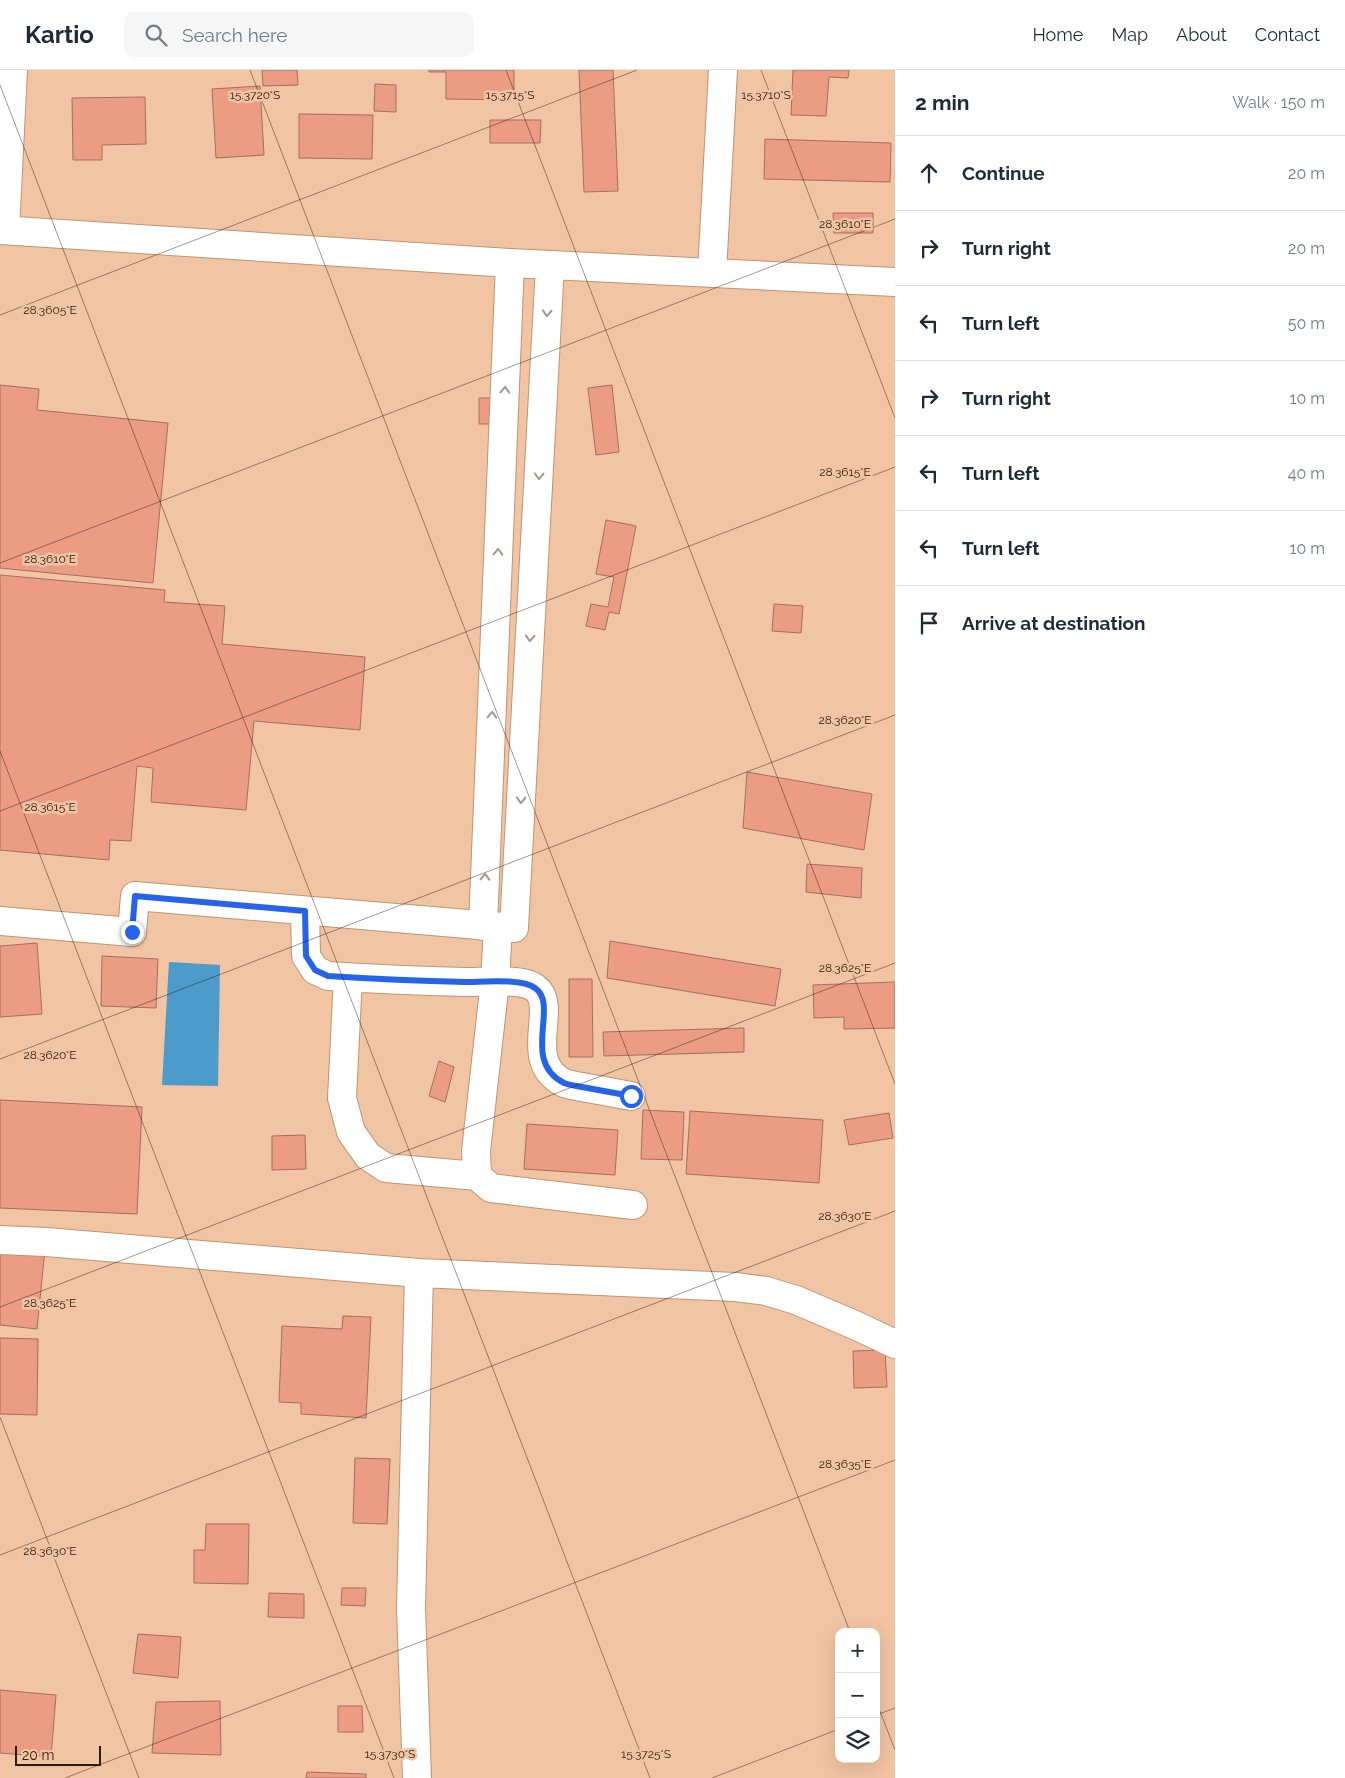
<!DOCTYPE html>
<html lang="en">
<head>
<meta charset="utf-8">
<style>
  body { margin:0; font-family:Raleway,sans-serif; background:#f6f6f7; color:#1f2937 }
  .controls { position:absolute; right:15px; bottom:15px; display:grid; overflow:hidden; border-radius:10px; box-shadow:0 5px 20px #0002 }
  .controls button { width:45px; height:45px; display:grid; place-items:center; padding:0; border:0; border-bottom:1px solid #e0e1e3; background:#fff; color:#1f2937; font:25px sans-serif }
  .scale { position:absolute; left:15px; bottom:12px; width:86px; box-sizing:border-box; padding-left:5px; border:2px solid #2b1a0e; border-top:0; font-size:14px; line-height:18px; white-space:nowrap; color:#2b1a0e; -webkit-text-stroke:4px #f1c4a3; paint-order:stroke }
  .stop { position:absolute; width:15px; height:15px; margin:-11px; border:4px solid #2563eb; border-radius:50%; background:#fff }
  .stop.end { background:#2563eb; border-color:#fff; box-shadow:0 1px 5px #0008 }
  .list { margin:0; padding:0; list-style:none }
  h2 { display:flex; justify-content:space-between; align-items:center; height:65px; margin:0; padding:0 20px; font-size:21px }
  h2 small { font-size:16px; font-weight:400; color:#747a83 }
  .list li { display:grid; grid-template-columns:32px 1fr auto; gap:15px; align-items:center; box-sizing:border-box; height:75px; padding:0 20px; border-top:1px solid #e0e1e3 }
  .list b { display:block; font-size:19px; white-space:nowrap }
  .list em { font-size:16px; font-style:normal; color:#747a83 }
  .icon { flex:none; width:28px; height:28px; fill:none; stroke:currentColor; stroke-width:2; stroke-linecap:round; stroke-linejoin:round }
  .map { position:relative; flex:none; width:895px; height:1708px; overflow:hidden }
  header { display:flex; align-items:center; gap:30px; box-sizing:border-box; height:70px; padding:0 25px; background:#fff; border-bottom:1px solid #e0e1e3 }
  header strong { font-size:24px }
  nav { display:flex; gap:28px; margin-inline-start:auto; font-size:18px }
  .search { width:350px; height:45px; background:#f6f6f7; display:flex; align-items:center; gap:12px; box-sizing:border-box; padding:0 18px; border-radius:10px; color:#747a83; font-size:19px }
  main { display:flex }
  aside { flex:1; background:#fff }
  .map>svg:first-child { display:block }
</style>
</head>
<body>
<header>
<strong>Kartio</strong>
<div class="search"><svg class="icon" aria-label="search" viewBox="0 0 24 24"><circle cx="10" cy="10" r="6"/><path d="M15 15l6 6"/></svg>Search here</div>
<nav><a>Home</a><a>Map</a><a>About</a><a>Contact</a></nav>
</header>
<main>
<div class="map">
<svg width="895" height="1708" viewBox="0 0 895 1708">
  <rect width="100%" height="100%" fill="#f1c4a3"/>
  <path fill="#4d9bca" d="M169,892L220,895L218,1016L162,1015Z"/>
  <path fill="#ed9c84" stroke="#a26f61" d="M262,0H297L298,15L263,16Z
    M429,0H514V30L446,29V2H429Z
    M579,0H613L618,121L584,122Z
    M793,0H849L848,8L829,7L826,46L791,45Z
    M375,14L396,15V42L374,41Z
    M260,16L264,85L216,88L212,19Z
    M145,27L146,74L102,75V90H73L72,28Z
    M299,44L373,45L372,89L299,88Z
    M490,50H541L540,73H490Z
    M765,69L891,73L890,112L764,109Z
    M833,143H873V163H834Z
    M0,315L39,319L37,340L168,353L153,513L0,498Z
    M612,315L619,382L596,385L588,318Z
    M479,328H502V354H479Z
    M606,450L636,456L619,544L609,542L605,560L586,556L591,534L608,537L614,507L596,504Z
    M0,505L165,520L164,532L225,536L222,574L365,587L360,660L254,651L246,740L151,732L153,698L137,696L131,771L110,770L109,790L0,780Z
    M774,534L803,536L801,563L772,561Z
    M747,702L872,724L864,780L743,758Z
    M807,794L862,798L861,828L806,822Z
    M610,871L781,899L775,936L607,908Z
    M37,873L42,944L0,947V876Z
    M102,886L158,889L156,938L101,936Z
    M569,909H592L593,987H569Z
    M895,912V958L844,959V947L814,948L813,915Z
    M744,958V982L604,986L603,962Z
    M439,991L454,997L445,1032L429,1026Z
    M0,1030L142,1037L137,1144L0,1138Z
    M643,1040L684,1042L682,1090L641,1089Z
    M690,1041L823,1050L819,1113L686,1104Z
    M889,1043L893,1068L849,1075L844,1050Z
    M527,1054L618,1060L615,1105L524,1099Z
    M305,1065L306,1099L272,1100V1066Z
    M0,1175L45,1179L37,1259L0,1255Z
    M343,1246L371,1247L366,1348L301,1344V1333L279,1332L282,1256L342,1259Z
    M0,1268L38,1269L37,1345L0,1344Z
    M885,1280L887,1317L854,1318L853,1281Z
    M355,1388L390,1389L387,1454L353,1453Z
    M206,1454H249L248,1514L194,1513V1480H205Z
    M342,1518H366L365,1536L341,1535Z
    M269,1523L304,1524V1548L268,1547Z
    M138,1564L181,1567L178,1608L133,1603Z
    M0,1620L56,1625L51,1687L0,1683Z
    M220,1631L221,1685L152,1683L156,1632Z
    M338,1636H362L363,1662H338Z
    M307,1702L366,1704V1708H306Z"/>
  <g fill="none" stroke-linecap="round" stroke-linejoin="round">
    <g stroke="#bf9374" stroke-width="30">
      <path id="minor" d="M0,160L510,193L895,212
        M5,160L13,0
        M712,203L723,0
        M305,841L306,886L315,900L328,906C374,909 419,911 465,912C482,912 522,908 535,918C560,936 520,991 564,1013C569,1015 577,1016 582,1017C598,1020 615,1023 631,1026
        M0,851L132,862L135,826L514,858L550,195
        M483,856L510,193
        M498,857L495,911L476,1081L477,1106L491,1118L633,1135
        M348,907L342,1028L351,1062L368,1086L386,1098L477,1106
        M0,1170L46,1172L419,1203L735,1217L766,1221L796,1230L857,1256L895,1274
        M417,1708L411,1538L419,1203"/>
    </g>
    <use href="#minor" stroke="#fff" stroke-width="28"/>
  </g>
  <defs><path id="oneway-chevron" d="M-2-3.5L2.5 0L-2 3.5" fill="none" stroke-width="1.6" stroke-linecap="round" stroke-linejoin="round" transform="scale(1.25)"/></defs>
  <g stroke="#a09893">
    <use href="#oneway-chevron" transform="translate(547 243) rotate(93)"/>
    <use href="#oneway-chevron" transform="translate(505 320) rotate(-88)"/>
    <use href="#oneway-chevron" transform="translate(539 406) rotate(93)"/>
    <use href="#oneway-chevron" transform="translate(498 482) rotate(-88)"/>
    <use href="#oneway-chevron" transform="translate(530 568) rotate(93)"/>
    <use href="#oneway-chevron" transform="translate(492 645) rotate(-88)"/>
    <use href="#oneway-chevron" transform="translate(521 730) rotate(93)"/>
    <use href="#oneway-chevron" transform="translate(485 807) rotate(-88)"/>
  </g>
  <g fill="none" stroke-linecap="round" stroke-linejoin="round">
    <path stroke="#2563eb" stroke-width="6" d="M132,862L135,826L305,841L306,886L315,900L328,906C374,909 419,911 465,912C482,912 522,908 535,918C560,935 520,991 564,1013C569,1015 577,1016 582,1017C598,1020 615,1023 631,1026"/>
  </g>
  <path fill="none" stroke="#2b1a0e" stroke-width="1" stroke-opacity="0.45" d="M250,0L850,1562M506,0L895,1014M761,0L895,348M0,15L650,1708M0,245L637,0M0,493L895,149M0,681L394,1708M0,741L895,397M0,989L895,645M0,1237L895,893M0,1347L139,1708M0,1485L895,1141M876,1631L895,1680M876,1645L895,1638M65,1708L895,1390M712,1708L839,1659"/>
  <g font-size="12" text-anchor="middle" fill="#2b1a0e" stroke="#f1c4a3" stroke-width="5" stroke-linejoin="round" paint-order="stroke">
    <text x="766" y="29">15.3710°S</text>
    <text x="255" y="29">15.3720°S</text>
    <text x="510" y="29">15.3715°S</text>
    <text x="845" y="158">28.3610°E</text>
    <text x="50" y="244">28.3605°E</text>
    <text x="845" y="406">28.3615°E</text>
    <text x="50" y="493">28.3610°E</text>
    <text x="845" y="654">28.3620°E</text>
    <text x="50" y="741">28.3615°E</text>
    <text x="845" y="902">28.3625°E</text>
    <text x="50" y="989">28.3620°E</text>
    <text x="845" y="1150">28.3630°E</text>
    <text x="50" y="1237">28.3625°E</text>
    <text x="845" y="1398">28.3635°E</text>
    <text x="50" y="1485">28.3630°E</text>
    <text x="390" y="1688">15.3730°S</text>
    <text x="646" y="1688">15.3725°S</text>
  </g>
</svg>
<div class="controls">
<button>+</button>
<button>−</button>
<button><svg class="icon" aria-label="layers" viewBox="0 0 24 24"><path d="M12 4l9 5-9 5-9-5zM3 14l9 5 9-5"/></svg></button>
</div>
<div class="scale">20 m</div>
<div class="stop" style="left:631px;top:1026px"></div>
<div class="stop end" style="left:132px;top:862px"></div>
</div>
<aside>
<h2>2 min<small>Walk · 150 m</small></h2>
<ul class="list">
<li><svg class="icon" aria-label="ahead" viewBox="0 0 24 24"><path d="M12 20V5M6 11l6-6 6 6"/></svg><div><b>Continue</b></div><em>20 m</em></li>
<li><svg class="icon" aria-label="right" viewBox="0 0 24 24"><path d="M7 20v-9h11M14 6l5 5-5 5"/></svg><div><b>Turn right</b></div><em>20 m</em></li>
<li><svg class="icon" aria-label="left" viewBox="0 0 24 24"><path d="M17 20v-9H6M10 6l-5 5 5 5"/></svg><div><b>Turn left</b></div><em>50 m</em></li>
<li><svg class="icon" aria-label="right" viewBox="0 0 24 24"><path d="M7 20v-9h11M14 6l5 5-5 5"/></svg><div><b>Turn right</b></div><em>10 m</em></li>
<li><svg class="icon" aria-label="left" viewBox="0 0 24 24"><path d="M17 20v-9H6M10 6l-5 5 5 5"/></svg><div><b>Turn left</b></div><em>40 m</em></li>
<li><svg class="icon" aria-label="left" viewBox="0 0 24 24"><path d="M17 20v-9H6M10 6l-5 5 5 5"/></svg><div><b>Turn left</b></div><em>10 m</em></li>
<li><svg class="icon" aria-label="arrive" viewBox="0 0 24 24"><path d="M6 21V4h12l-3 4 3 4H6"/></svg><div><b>Arrive at destination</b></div></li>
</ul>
</aside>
</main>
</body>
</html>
